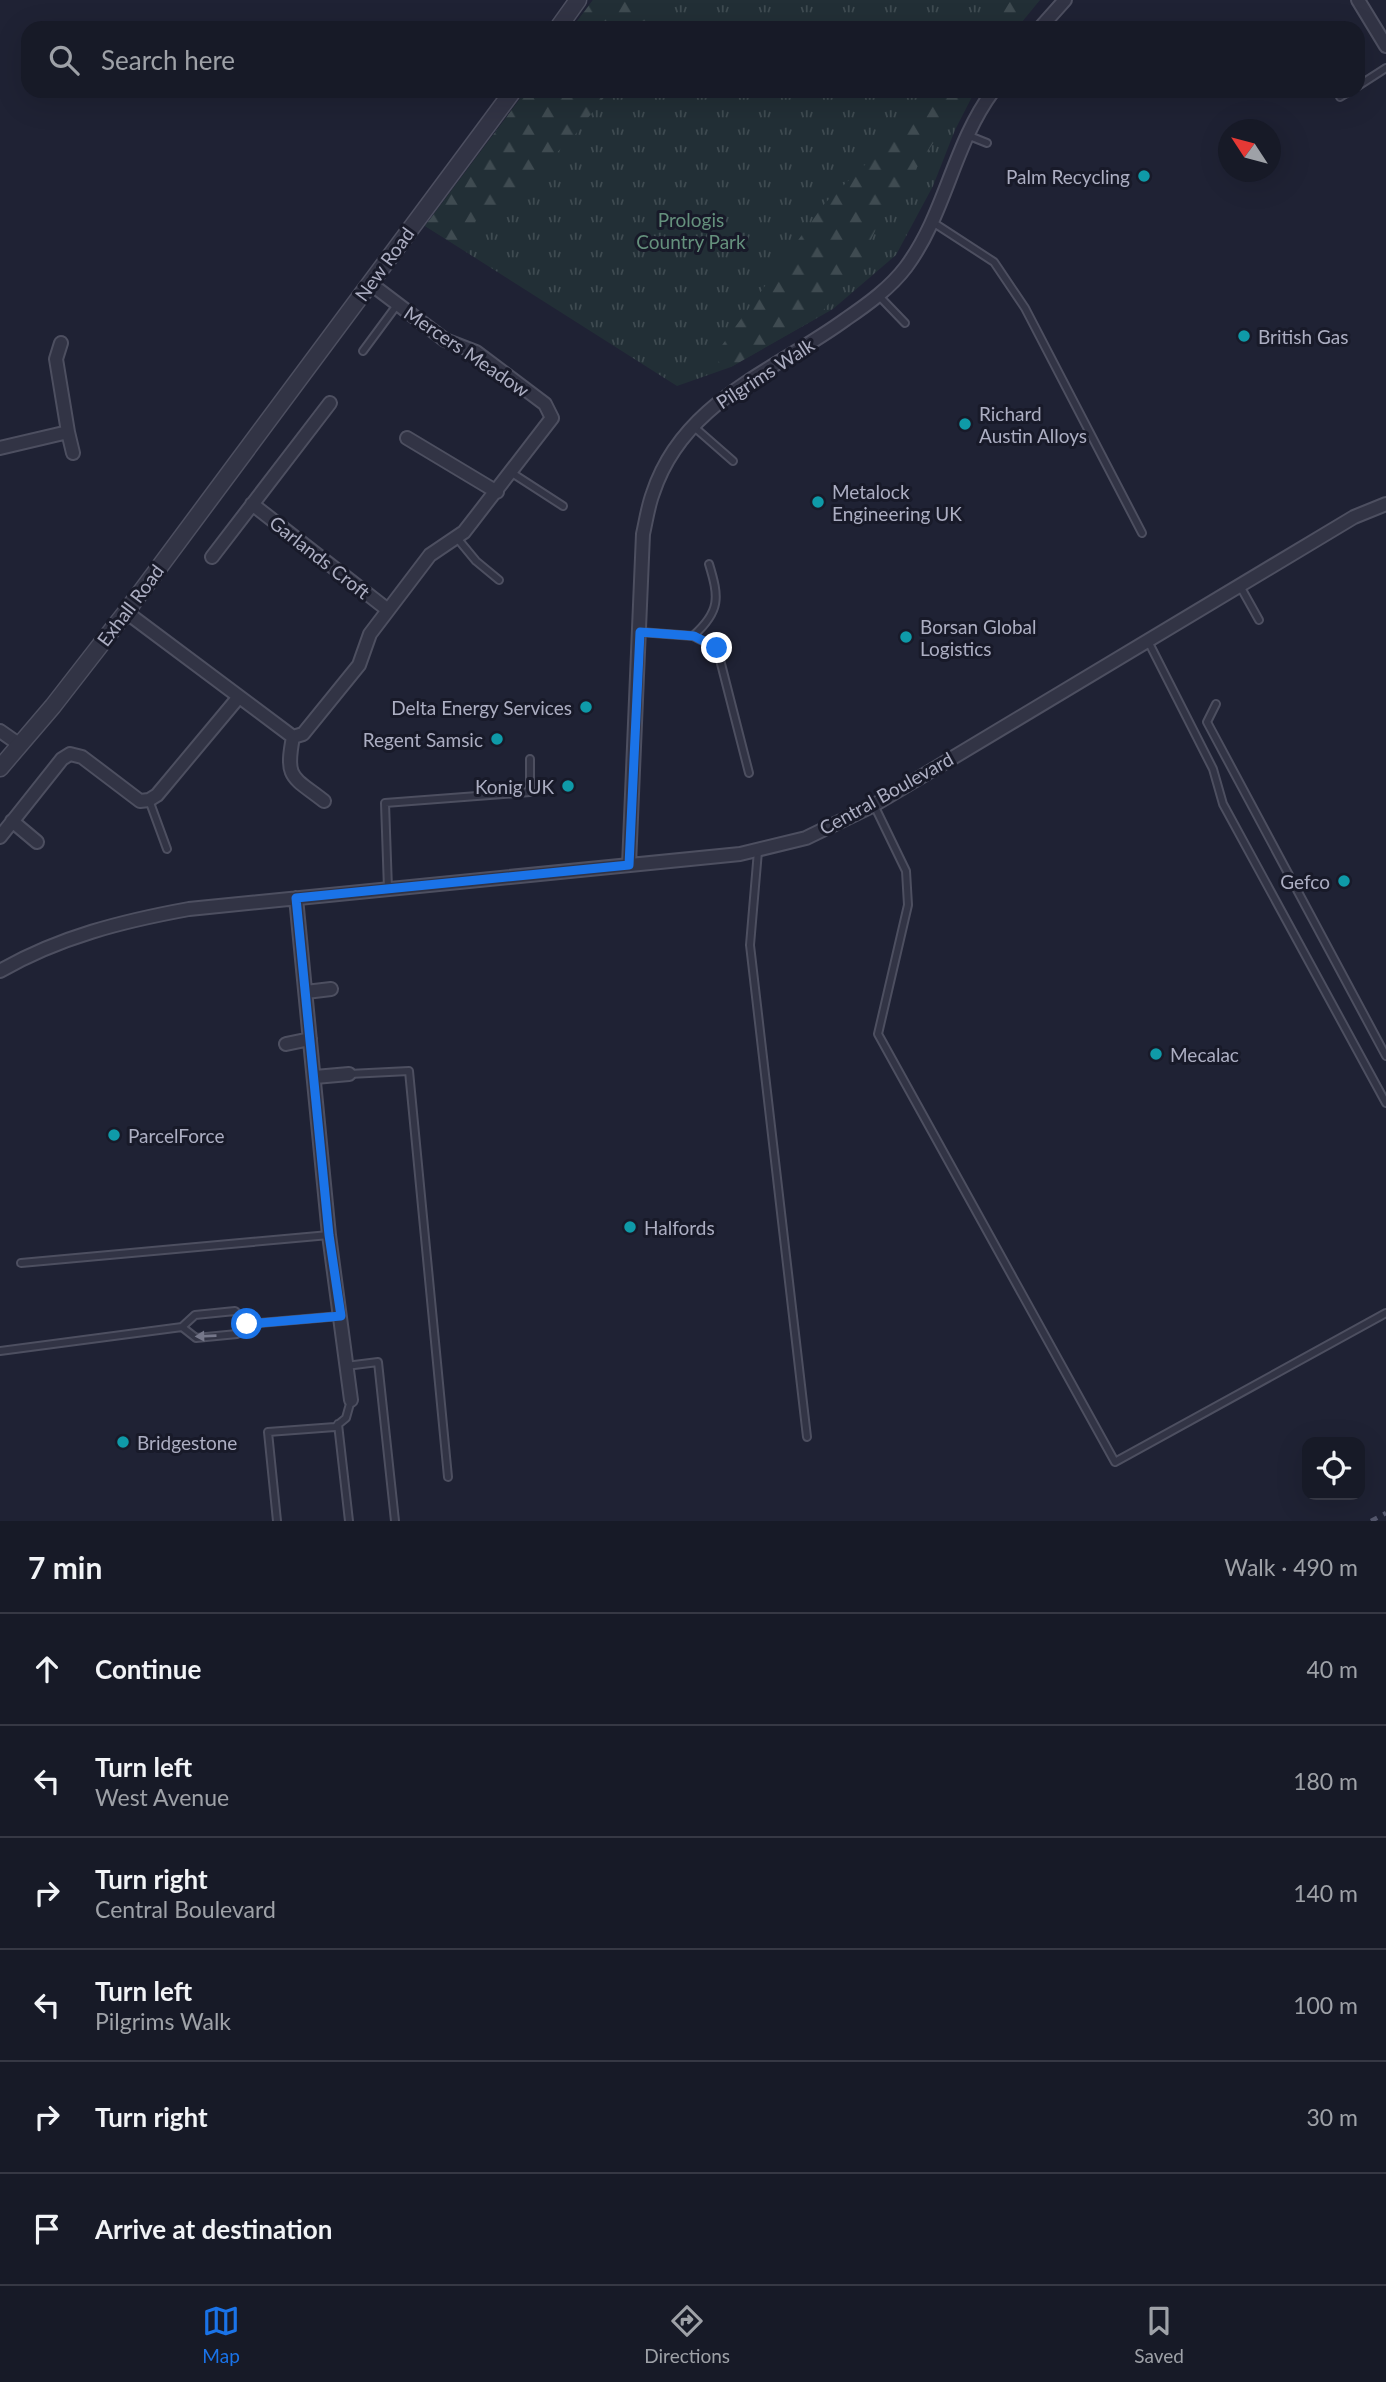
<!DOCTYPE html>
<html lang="en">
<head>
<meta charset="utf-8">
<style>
  body { margin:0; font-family:Lato,sans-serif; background:#242733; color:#f1f3f6 }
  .controls { position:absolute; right:21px; bottom:21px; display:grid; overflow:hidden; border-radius:14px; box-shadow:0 7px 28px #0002 }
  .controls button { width:63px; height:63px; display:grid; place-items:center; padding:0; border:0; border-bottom:2px solid #363844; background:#171a27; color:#f1f3f6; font:35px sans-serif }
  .compass { position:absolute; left:1218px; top:119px; width:63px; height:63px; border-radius:50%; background:#171a27; box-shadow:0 7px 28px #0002; rotate:306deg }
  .stop { position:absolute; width:21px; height:21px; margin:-16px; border:5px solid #1a73e8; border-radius:50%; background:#fff }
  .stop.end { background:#1a73e8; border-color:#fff; box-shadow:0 2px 7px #0008 }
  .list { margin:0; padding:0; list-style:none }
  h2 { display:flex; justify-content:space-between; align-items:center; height:91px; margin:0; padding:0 28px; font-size:30px }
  h2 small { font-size:23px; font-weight:400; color:#9ea1a7 }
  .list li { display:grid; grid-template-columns:46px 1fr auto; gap:21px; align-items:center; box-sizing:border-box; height:112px; padding:0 28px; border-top:2px solid #363844 }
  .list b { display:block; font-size:26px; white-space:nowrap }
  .list p { margin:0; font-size:23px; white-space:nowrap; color:#9ea1a7 }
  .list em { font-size:23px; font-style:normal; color:#9ea1a7 }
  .icon { flex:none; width:38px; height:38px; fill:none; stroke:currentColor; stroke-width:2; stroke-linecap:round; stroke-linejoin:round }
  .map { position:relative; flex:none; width:1386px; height:1521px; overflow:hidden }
  .search { position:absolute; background:#171a27; box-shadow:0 7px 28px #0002; left:21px; right:21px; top:21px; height:77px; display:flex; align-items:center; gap:18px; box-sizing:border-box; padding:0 24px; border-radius:21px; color:#9ea1a7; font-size:26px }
  .sheet { height:763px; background:#171a27 }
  nav { display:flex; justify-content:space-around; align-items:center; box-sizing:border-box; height:98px; border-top:2px solid #363844; background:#171a27; font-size:19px; color:#9ea1a7 }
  nav a { display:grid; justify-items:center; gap:4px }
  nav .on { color:#1a73e8 }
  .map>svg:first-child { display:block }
</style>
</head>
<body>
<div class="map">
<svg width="1386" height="1521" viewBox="0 0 1386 1521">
  <defs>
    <pattern id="grass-tufts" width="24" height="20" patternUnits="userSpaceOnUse" patternTransform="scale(1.75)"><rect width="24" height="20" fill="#222f36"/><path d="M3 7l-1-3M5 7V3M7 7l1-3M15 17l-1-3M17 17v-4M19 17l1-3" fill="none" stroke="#3f4b51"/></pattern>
    <pattern id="forest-firs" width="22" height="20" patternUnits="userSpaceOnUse" patternTransform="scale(1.75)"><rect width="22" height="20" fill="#222f36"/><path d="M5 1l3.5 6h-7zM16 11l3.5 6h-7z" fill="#3f4b51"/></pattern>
  </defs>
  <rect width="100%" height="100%" fill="#1f2234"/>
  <path fill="url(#grass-tufts)" d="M593,0H1040L1017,28H572Z
    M526,91H975L955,130L933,186L896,255L833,309L731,367L677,386L425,226Z"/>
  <path fill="url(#forest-firs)" d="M593,0H657L646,28H572Z
    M1011,0H1033L1012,28H991Z
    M526,91H609L574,136L517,191L476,220L459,247L425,226Z
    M936,91H968L877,227L857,269L817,318L731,367L712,359L825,203L891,140Z"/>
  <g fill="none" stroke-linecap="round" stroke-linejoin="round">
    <g stroke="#4d4f60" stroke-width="10">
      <path id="service" d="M1358,86L1386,68
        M1340,97L1350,91
        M967,135L987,143
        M934,223L994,262L1025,308L1142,533
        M879,296L905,323
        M363,351L397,305
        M693,426L733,461
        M512,473L563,506
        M457,538L476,561L499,580
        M1240,586L1259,620
        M640,632L693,636C721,611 719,597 709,564
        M693,636L717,648L749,773
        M1148,641L1213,769L1223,804L1386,1103
        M1216,704L1207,722L1386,1056
        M149,800L167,849
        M874,805L906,871L908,905L878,1034L1115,1462L1386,1313
        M758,851L750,945L807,1437
        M388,889L385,803L530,792V759
        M349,1074L409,1071L448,1477
        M21,1263L329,1235
        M247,1324L235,1311L195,1315L182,1327L196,1338L237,1334L247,1324L340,1316
        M0,1351L182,1327
        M346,1366L378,1362L395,1521
        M338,1424L349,1521
        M277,1521L268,1432L335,1427L346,1418L351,1400"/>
    </g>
    <g stroke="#4d4f60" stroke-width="16">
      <path id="minor" d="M1358,0L1386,46
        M1040,28L1065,0
        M68,432L73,453
        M407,438L497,492
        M0,448L68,432L56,359L61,343
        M252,504L388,610
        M212,557L330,403
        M126,612L293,737
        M0,731L20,745
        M293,737L303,734L359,665L370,634L430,555L464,532L552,418L545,404L476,352L445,340L371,284
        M293,737C285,779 292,776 324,801
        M12,821L37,842
        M0,837L62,759L70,754L82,757L140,801L149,800L157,795L238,698
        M629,865L643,534C646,521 648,506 653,493C683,401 775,371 846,319C868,304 890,288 906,267C946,213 953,145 993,91
        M296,898L329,1235L351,1400
        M0,971C59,937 123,921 189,909L740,854L806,838L874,805L1354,517L1386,504
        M306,992L331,989
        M286,1044L310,1039
        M315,1077L349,1074"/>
    </g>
    <g stroke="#4d4f60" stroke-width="19">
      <path id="tertiary" d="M558,28L578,0
        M0,768L53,706L126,612L513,91"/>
    </g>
    <use href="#service" stroke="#323445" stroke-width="6"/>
    <use href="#minor" stroke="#323445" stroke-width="12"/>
    <use href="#tertiary" stroke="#323445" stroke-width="16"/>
    <path stroke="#54576c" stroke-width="4.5" stroke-dasharray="7 7" stroke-linecap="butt" d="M1371,1521L1386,1513"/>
  </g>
  <defs><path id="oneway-solid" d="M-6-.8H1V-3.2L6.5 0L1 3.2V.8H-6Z" transform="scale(1.75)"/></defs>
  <use fill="#75778a" href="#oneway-solid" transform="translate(206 1336) rotate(178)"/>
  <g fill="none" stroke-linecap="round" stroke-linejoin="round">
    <path stroke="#1a73e8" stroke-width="9" d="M247,1324L341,1316L329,1235L296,898L629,865L640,632L694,636L717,648"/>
  </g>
  <g fill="#0f9aa8" stroke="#181a29" stroke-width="2.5">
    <circle cx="1144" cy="176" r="7"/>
    <circle cx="1244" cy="336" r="7"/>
    <circle cx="965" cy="424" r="7"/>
    <circle cx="818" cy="502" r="7"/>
    <circle cx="906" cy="637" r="7"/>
    <circle cx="586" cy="707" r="7"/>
    <circle cx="497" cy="739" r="7"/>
    <circle cx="568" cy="786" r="7"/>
    <circle cx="1344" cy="881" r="7"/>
    <circle cx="1156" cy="1054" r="7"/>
    <circle cx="114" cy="1135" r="7"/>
    <circle cx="630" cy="1227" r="7"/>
    <circle cx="123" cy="1442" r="7"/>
  </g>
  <g text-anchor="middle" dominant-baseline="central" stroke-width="6" stroke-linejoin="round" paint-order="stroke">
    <g font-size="19" fill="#acaec2" stroke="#181a29" text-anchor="start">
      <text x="1130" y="176" text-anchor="end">Palm Recycling</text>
      <text x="1258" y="336">British Gas</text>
      <text x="979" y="413">Richard<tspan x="979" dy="22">Austin Alloys</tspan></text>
      <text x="832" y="491">Metalock<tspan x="832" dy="22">Engineering UK</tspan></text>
      <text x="920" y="626">Borsan Global<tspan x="920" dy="22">Logistics</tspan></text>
      <text x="572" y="707" text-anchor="end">Delta Energy Services</text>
      <text x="483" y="739" text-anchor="end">Regent Samsic</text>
      <text x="554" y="786" text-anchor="end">Konig UK</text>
      <text x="1330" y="881" text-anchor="end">Gefco</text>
      <text x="1170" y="1054">Mecalac</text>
      <text x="128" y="1135">ParcelForce</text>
      <text x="644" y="1227">Halfords</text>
      <text x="137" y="1442">Bridgestone</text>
    </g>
    <g font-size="19" fill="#65917d" stroke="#181a29">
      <text x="691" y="219">Prologis<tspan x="691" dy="22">Country Park</tspan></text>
    </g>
    <g font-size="19" fill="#acaec2" stroke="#181a29">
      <text transform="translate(384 264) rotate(-54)">New Road</text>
      <text transform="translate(467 351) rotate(34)">Mercers Meadow</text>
      <text transform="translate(765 373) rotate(-33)">Pilgrims Walk</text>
      <text transform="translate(320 557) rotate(38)">Garlands Croft</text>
      <text transform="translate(130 605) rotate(-53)">Exhall Road</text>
      <text transform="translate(886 793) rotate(-29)">Central Boulevard</text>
    </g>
  </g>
</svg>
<div class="controls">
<button><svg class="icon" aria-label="locate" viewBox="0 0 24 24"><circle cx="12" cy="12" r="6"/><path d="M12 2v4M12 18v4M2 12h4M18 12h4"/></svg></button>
</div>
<svg class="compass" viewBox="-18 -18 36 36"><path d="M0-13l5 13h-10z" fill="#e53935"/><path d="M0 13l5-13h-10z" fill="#9ea1a7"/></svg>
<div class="stop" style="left:247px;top:1324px"></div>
<div class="stop end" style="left:717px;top:648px"></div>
<div class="search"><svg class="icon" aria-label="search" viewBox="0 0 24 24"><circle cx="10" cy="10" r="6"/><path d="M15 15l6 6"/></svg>Search here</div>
</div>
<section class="sheet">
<h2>7 min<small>Walk · 490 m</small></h2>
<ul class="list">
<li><svg class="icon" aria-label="ahead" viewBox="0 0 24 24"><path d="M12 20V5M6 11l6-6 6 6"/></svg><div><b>Continue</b></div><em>40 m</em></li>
<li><svg class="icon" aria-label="left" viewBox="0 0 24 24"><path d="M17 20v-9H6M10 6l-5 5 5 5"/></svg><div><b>Turn left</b><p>West Avenue</p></div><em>180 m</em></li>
<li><svg class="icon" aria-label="right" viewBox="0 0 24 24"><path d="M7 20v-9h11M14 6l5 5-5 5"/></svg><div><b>Turn right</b><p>Central Boulevard</p></div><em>140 m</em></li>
<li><svg class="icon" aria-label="left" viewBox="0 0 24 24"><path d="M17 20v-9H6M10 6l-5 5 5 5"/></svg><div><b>Turn left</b><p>Pilgrims Walk</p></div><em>100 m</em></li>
<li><svg class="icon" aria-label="right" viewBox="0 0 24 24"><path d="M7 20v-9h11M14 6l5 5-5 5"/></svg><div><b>Turn right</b></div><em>30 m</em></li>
<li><svg class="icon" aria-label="arrive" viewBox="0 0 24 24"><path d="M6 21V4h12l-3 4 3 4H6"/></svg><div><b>Arrive at destination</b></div></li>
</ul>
</section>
<nav>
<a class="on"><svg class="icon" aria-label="map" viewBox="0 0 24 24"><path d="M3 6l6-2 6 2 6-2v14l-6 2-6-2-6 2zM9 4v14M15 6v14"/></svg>Map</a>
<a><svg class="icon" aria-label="directions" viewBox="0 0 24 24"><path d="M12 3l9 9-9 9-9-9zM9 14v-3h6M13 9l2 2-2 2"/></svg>Directions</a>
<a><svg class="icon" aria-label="saved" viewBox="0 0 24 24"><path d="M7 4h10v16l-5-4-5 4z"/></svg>Saved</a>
</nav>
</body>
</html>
